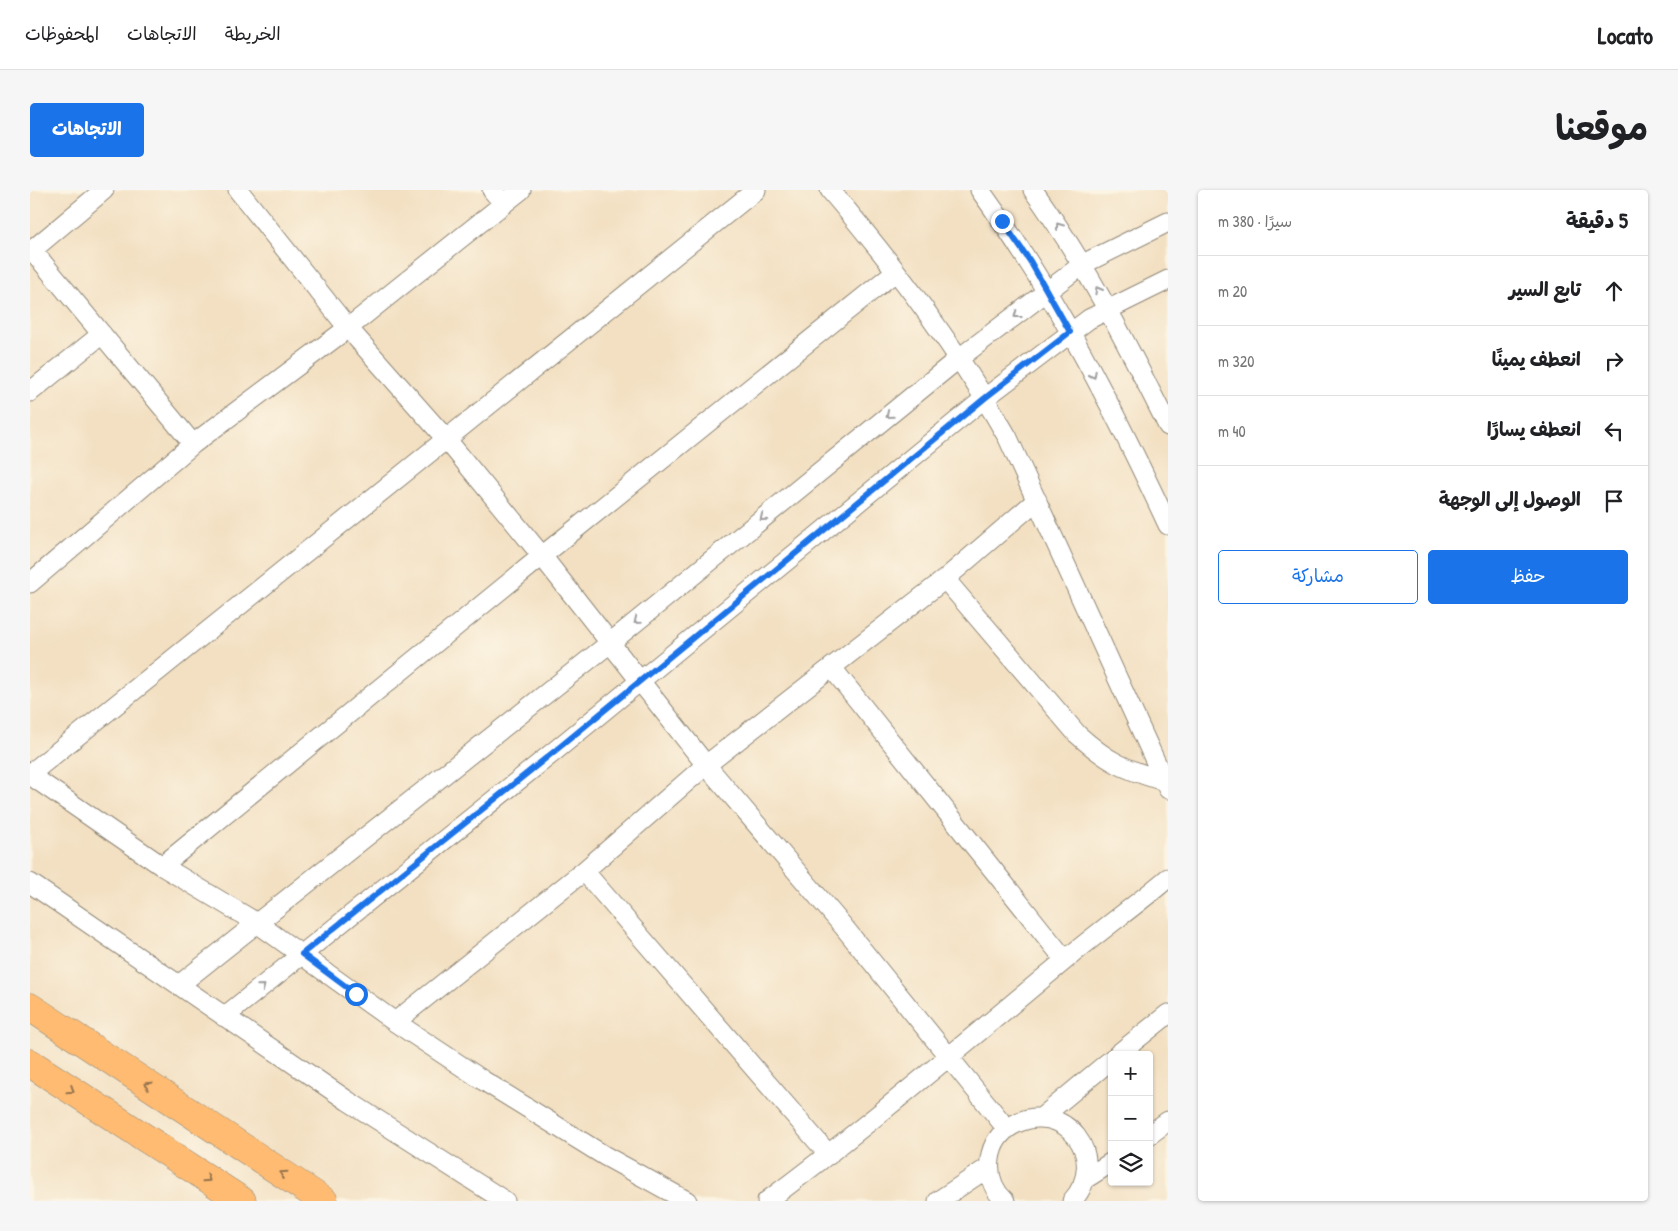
<!DOCTYPE html>
<html lang="ar">
<head>
<meta charset="utf-8">
<style>
  body { margin:0; font-family:"Patrick Hand","Playpen Sans Arabic",sans-serif; background:#f6f6f6; color:#202124; direction:rtl }
  .controls { position:absolute; right:15px; bottom:15px; display:grid; overflow:hidden; border-radius:5px; box-shadow:0 1px 4px #0004 }
  .controls button { width:45px; height:45px; display:grid; place-items:center; padding:0; border:0; border-bottom:1px solid #e0e0e0; background:#fff; color:#202124; font:25px sans-serif }
  .stop { position:absolute; width:15px; height:15px; margin:-11px; border:4px solid #1a73e8; border-radius:50%; background:#fff }
  .stop.end { background:#1a73e8; border-color:#fff; box-shadow:0 1px 5px #0008 }
  .list { margin:0; padding:0; list-style:none }
  h2 { display:flex; justify-content:space-between; align-items:center; height:65px; margin:0; padding:0 20px; font-size:21px }
  h2 small { font-size:16px; font-weight:400; color:#757577 }
  .list li { display:grid; grid-template-columns:32px 1fr auto; gap:15px; align-items:center; box-sizing:border-box; height:70px; padding:0 20px; border-top:1px solid #e0e0e0 }
  .list b { display:block; font-size:19px; white-space:nowrap }
  .list em { font-size:16px; font-style:normal; color:#757577 }
  .actions { display:flex; gap:10px; padding:15px 20px }
  .actions a { flex:1; padding:11px 0; border:1px solid #1a73e8; border-radius:5px; text-align:center; font-size:18px; color:#1a73e8 }
  .actions .main { background:#1a73e8; color:#fff }
  .icon { flex:none; width:28px; height:28px; fill:none; stroke:currentColor; stroke-width:2; stroke-linecap:round; stroke-linejoin:round }
  .map { position:relative; flex:none; width:1138px; height:1011px; overflow:hidden; direction:ltr; border-radius:5px }
  header { display:flex; align-items:center; gap:30px; box-sizing:border-box; height:70px; padding:0 25px; background:#fff; border-bottom:1px solid #e0e0e0 }
  header strong { font-size:24px }
  nav { display:flex; gap:28px; margin-inline-start:auto; font-size:18px }
  .intro { display:flex; align-items:center; justify-content:space-between; box-sizing:border-box; height:120px; padding:0 30px }
  h1 { margin:0; font-size:35px }
  .button { padding:12px 22px; border-radius:5px; background:#1a73e8; color:#fff; font-size:18px; font-weight:700 }
  main { display:flex; gap:30px; padding:0 30px }
  aside { flex:1; background:#fff; border-radius:5px; box-shadow:0 1px 4px #0004 }
  .map>svg:first-child { display:block }
</style>
</head>
<body>
<header>
<strong>Locato</strong>
<nav><a>الخريطة</a><a>الاتجاهات</a><a>المحفوظات</a></nav>
</header>
<div class="intro"><h1>موقعنا</h1><a class="button">الاتجاهات</a></div>
<main>
<aside>
<h2>5 دقيقة<small>سيرًا · 380 m</small></h2>
<ul class="list">
<li><svg class="icon" aria-label="ahead" viewBox="0 0 24 24"><path d="M12 20V5M6 11l6-6 6 6"/></svg><div><b>تابع السير</b></div><em>20 m</em></li>
<li><svg class="icon" aria-label="right" viewBox="0 0 24 24"><path d="M7 20v-9h11M14 6l5 5-5 5"/></svg><div><b>انعطف يمينًا</b></div><em>320 m</em></li>
<li><svg class="icon" aria-label="left" viewBox="0 0 24 24"><path d="M17 20v-9H6M10 6l-5 5 5 5"/></svg><div><b>انعطف يسارًا</b></div><em>40 m</em></li>
<li><svg class="icon" aria-label="arrive" viewBox="0 0 24 24"><path d="M6 21V4h12l-3 4 3 4H6"/></svg><div><b>الوصول إلى الوجهة</b></div></li>
</ul>
<div class="actions"><a class="main">حفظ</a><a>مشاركة</a></div>
</aside>
<div class="map">
<svg width="1138" height="1011" viewBox="0 0 1138 1011">
  <rect width="100%" height="100%" fill="#fcf5e5"/>
  <filter id="ink" filterUnits="userSpaceOnUse"><feTurbulence type="fractalNoise" baseFrequency=".02" numOctaves="2"/><feDisplacementMap in="SourceGraphic" scale="10" xChannelSelector="R" yChannelSelector="G"/><feConvolveMatrix kernelMatrix="1 2 1 2 8 2 1 2 1" color-interpolation-filters="sRGB"/></filter>
  <filter id="wash" filterUnits="userSpaceOnUse"><feTurbulence type="fractalNoise" baseFrequency=".0096" numOctaves="4" result="noise"/><feDisplacementMap in="SourceGraphic" scale="20" xChannelSelector="R" yChannelSelector="G"/><feGaussianBlur stdDeviation="1.12" result="paint"/><feColorMatrix in="noise" values="0 0 0 0 0 0 0 0 0 0 0 0 0 0 0 0 0 1.4 0 .05"/><feComposite in="paint" operator="in"/></filter>
  <g filter="url(#wash)">
    <rect width="100%" height="100%" fill="#f3e0c2"/>
  </g>
  <g filter="url(#ink)">
    <g fill="none" stroke-linecap="round" stroke-linejoin="round">
      <g stroke="#8f8676" stroke-width="21">
        <path id="minor" d="M208,0L318,138L417,250L512,366L676,575L813,736L977,939
          M462,0L474,14
          M800,0C864,75 930,163 978,248L1138,599
          M950,0C1025,104 1084,219 1138,335
          M1003,0C1058,77 1096,152 1138,236
          M2,60L163,254
          M0,62L74,0
          M0,202L72,144
          M915,389L1047,544C1078,572 1094,579 1134,591
          M0,393L163,254L318,138L491,0
          M802,478L1035,770
          M0,584L726,0
          M0,585L132,676L227,733L365,832L454,891L575,966L657,1011
          M132,676L512,366L865,82
          M554,681L799,965
          M0,693L318,911L475,1011
          M149,795L580,453L928,169L1053,74L1138,32
          M194,827L526,560L955,208L1059,129L1138,90
          M365,832L554,681L676,575L915,389L1007,310
          M1087,865L1138,824
          M1012,927L1082,869
          M1119,945L1138,931
          M1055,989L1082,972
          M737,1011C839,935 936,852 1034,771C1068,742 1104,717 1138,688
          M908,1011L959,977
          M975,1011C963,1000 958,985 960,969C962,955 970,942 983,935C1034,907 1081,968 1042,1011"/>
      </g>
      <g stroke="#8f8676" stroke-width="29">
        <path id="motorway" d="M0,817L294,1011
          M0,873L212,1011"/>
      </g>
      <use href="#minor" stroke="#fff" stroke-width="19"/>
      <use href="#motorway" stroke="#ffbb71" stroke-width="28"/>
    </g>
    <defs><path id="oneway-chevron" d="M-2-3.5L2.5 0L-2 3.5" fill="none" stroke-width="1.6" stroke-linecap="round" stroke-linejoin="round" transform="scale(1.25)"/></defs>
    <g stroke="#a0a0a0">
      <use href="#oneway-chevron" transform="translate(1029 36) rotate(-126)"/>
      <use href="#oneway-chevron" transform="translate(1068 100) rotate(-120)"/>
      <use href="#oneway-chevron" transform="translate(987 125) rotate(143)"/>
      <use href="#oneway-chevron" transform="translate(1063 185) rotate(62)"/>
      <use href="#oneway-chevron" transform="translate(859 225) rotate(141)"/>
      <use href="#oneway-chevron" transform="translate(733 328) rotate(141)"/>
      <use href="#oneway-chevron" transform="translate(607 431) rotate(141)"/>
      <use href="#oneway-chevron" transform="translate(232 797) rotate(-39)"/>
    </g>
    <g stroke="#95734e">
      <use href="#oneway-chevron" transform="translate(118 895) rotate(-147)"/>
      <use href="#oneway-chevron" transform="translate(41 900) rotate(33)"/>
      <use href="#oneway-chevron" transform="translate(253 984) rotate(-147)"/>
      <use href="#oneway-chevron" transform="translate(177 989) rotate(33)"/>
    </g>
  </g>
  <g fill="none" stroke-linecap="round" stroke-linejoin="round" filter="url(#ink)">
    <path stroke="#1a73e8" stroke-width="6" d="M326,804L272,764L526,560L955,208L1040,142L1000,71L972,31"/>
  </g>
</svg>
<div class="controls">
<button>+</button>
<button>−</button>
<button><svg class="icon" aria-label="layers" viewBox="0 0 24 24"><path d="M12 4l9 5-9 5-9-5zM3 14l9 5 9-5"/></svg></button>
</div>
<div class="stop" style="left:326px;top:804px"></div>
<div class="stop end" style="left:972px;top:31px"></div>
</div>
</main>
</body>
</html>
